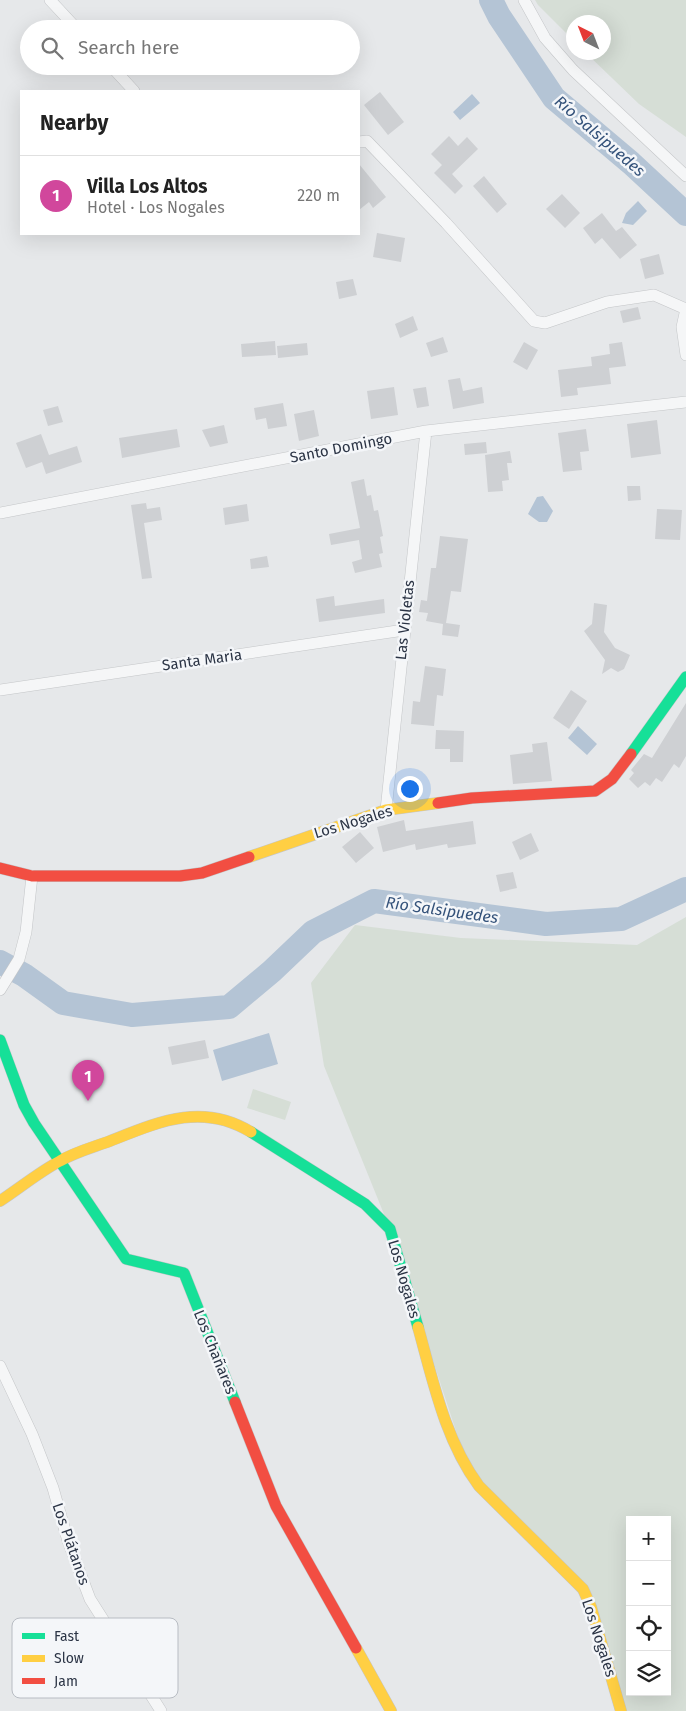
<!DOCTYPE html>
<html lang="en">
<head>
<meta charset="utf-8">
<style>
  body { margin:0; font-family:"Fira Sans",sans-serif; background:#f6f6f6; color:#222 }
  .controls { position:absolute; right:15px; bottom:15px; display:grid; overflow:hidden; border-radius:0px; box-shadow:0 5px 20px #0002 }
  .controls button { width:45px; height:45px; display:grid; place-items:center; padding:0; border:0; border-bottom:1px solid #e0e0e0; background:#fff; color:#222; font:25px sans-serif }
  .compass { position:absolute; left:566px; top:15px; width:45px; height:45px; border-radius:50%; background:#fff; box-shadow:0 5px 20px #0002; rotate:318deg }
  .you { position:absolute; left:409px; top:788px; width:18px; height:18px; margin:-12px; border:4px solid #fff; border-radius:50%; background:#1a73e8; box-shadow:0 0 0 8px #1a73e833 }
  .badge { display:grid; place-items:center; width:32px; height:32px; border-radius:50%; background:#0b8043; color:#fff; font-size:16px; font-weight:700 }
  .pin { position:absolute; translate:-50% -41px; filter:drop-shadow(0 1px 2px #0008) }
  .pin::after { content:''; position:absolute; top:26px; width:18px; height:15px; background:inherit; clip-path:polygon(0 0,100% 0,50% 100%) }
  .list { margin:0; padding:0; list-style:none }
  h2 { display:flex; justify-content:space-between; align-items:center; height:65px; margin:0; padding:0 20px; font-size:21px }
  h2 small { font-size:16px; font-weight:400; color:#767676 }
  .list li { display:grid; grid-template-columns:32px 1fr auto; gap:15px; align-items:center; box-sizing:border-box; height:80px; padding:0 20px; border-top:1px solid #e0e0e0 }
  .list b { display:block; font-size:19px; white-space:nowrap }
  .list p { margin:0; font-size:16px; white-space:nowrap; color:#767676 }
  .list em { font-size:16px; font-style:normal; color:#767676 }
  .icon { flex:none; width:28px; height:28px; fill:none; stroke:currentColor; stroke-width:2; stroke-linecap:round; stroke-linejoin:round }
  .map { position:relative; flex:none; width:686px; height:1711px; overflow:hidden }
  .search { position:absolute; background:#fff; box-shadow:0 5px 20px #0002; left:20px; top:20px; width:340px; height:55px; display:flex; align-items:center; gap:12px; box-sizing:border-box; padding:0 18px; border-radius:28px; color:#767676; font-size:19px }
  .panel { position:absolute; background:#fff; box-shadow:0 5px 20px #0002; left:20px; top:90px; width:340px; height:145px; border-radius:0px }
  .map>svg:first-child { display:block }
</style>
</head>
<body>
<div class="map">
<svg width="686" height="1711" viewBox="0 0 686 1711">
  <rect width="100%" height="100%" fill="#e6e8ea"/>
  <path fill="#d6ded6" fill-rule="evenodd" d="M535,0H686V137L639,104L586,53L604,52V22H574L573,40L538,5Z
    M686,917V1711H621L591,1607L470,1474L390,1229L324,1066L311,983L355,925L461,938L637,945ZM630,1520H667V1692H630Z
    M253,1089L291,1102L285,1120L247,1108Z"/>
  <path fill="#b4c4d5" d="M472,94L480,103L460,120L453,112Z
    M638,201L647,211L633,225L622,223L626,213Z
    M543,496L553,511L547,522H539L528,514L537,497Z
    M578,726L597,744L587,755L568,738Z
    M269,1033L278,1064L222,1081L213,1050Z"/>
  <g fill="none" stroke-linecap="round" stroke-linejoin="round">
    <path stroke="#b4c4d5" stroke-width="24" d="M491,0L499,16L554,98L631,163L686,214
      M0,962L24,975L63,1003L132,1015L229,1007L272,971L313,932L374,901L546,924L621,919L686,889"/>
  </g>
  <path fill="#ced0d3" d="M380,92L404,122L388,135L364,105Z
    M449,136L458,146L467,137L478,149L452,174L463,186L455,194L434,173L442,165L431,154Z
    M359,164L386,197L373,208L369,202L359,210Z
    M484,176L507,204L497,213L473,186Z
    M562,194L580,213L565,228L546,209Z
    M602,213L616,231L622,227L637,245L620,259L602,238L595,244L583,228Z
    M377,233L405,238L401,262L373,257Z
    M659,254L664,274L645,279L640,259Z
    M353,279L357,295L339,299L336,282Z
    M638,307L641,319L623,323L620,311Z
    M413,316L418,330L400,338L395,324Z
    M443,337L448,352L431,357L426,343Z
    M275,341L276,355L242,357L241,344Z
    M524,342L538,350L527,370L513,362Z
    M622,342L626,366L609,368L611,384L577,388L578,395L561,397L558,370L592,366L591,357L610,354L609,344Z
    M307,343L308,355L278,358L277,346Z
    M460,378L463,391L482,387L484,403L453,409L448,380Z
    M394,387L398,415L371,419L367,391Z
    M426,387L429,406L417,408L413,389Z
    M283,403L287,426L268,429L266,418L256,420L254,408Z
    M58,406L63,422L48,426L43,410Z
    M314,410L319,436L299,441L294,414Z
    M657,420L661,454L631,458L627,424Z
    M224,425L228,443L210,447L202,430Z
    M177,429L180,447L122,458L119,438Z
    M586,429L589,451L580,452L582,470L563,472L558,433Z
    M41,434L49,455L77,446L82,462L46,474L42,462L26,468L16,443Z
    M486,442L487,453L465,455L464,444Z
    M510,451L512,463H507L509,480L502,481L503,491L488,492L485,455Z
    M364,479L367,496L371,495L374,511L378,510L383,536L380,537L383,553L379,554L382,567L355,573L352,562L362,559L359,540L331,545L329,534L360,528L351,482Z
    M627,486H640L641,500L628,501Z
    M146,503L147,509L160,507L162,520L144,523L152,578L142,579L131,505Z
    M247,504L249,521L225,525L223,508Z
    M657,509L682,510L680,540L655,539Z
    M440,536L468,539L461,592L451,591L446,623L460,625L458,637L442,635L443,624L426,621L428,613L419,612L421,600L427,601L431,568H436Z
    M267,556L269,567L251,569L250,559Z
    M334,596L335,606L384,599L385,613L319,622L316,599Z
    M594,603L607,605L604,632L615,648L630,655L624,669L618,672L611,668L602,674L605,660L584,631L592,624Z
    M425,666L446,669L443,696L437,695L434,726L411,724L413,701L420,702Z
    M571,690L587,701L569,729L553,718Z
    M686,703V756L679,768L674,764L662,782L656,778L650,786L645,782L638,788L629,779L634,773L631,770L644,754L652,758Z
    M436,730L464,731L463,762H450V749H435Z
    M547,742L552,781L513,784L510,755L533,752L532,744Z
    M404,820L406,831L473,821L476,844L448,848L447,844L416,850L415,844L383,852L377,827Z
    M360,832L374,848L356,863L342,847Z
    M531,833L539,851L520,860L512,842Z
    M513,872L517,888L500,892L496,875Z
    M205,1040L209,1058L172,1065L168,1047Z"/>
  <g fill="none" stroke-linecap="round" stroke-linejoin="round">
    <g stroke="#c4c6c8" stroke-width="12">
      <path id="street" d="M50,0L77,29
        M524,0L545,38L573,70L686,176
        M111,66L134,91
        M359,142L367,141L446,223L534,321L545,323L607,302L654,295L686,309
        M686,309L682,327L686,355
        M0,513L426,431L686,402
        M0,690L404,630
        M386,810L426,431
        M0,990L19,959L26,932L32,876
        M0,1366L32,1434L53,1488L68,1541L90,1599L161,1711"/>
    </g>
    <g stroke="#c4c6c8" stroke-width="12">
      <path id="fast" d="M631,754L686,677
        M0,1040L24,1105L34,1123L126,1259L184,1273L235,1402
        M251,1132L365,1204L390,1229L418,1327"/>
    </g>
    <g stroke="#c4c6c8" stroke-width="12">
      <path id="slow" d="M249,857L386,810L438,803
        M0,1201C20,1188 39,1172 60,1161C75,1152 94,1147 110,1141C158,1122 202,1102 251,1132
        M418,1327C433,1381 445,1440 479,1486L583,1589L591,1607L621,1711
        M356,1648L391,1711"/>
    </g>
    <g stroke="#c4c6c8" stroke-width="12">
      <path id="jam" d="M438,803L472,798L595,791L612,779L631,754
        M0,868L32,876H180L202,873L249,857
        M235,1402L276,1506L356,1648"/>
    </g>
    <use href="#street" stroke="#f5f6f7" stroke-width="11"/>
    <use href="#fast" stroke="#16e098" stroke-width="11"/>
    <use href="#slow" stroke="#ffcf43" stroke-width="11"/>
    <use href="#jam" stroke="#f24e42" stroke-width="11"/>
  </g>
  <g text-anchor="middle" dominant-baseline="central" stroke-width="5" stroke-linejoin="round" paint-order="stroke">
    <g font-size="15" fill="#2b3445" stroke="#f4f6f9">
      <text transform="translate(341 448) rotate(-11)">Santo Domingo</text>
      <text transform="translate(405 620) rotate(-84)">Las Violetas</text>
      <text transform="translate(202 660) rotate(-8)">Santa Maria</text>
      <text transform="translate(353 822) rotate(-17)">Los Nogales</text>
      <text transform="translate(404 1279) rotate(74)">Los Nogales</text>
      <text transform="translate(215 1352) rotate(68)">Los Chañares</text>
      <text transform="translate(71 1544) rotate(71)">Los Plátanos</text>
      <text transform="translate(599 1638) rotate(72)">Los Nogales</text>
    </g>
    <g font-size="16" font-style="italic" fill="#34527a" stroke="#f4f6f9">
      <text transform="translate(600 136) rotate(41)">Río Salsipuedes</text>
      <text transform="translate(442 910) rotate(8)">Río Salsipuedes</text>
    </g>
  </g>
  <rect x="12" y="1618" width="166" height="80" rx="8" fill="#f4f6f9" stroke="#b8bcc3" stroke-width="1"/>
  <rect x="22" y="1633" width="23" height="6" fill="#16e098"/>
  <rect x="22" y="1655" width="23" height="7" fill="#ffcf43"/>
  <rect x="22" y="1678" width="23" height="6" fill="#f24e42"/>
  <g font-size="14" fill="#2b3445">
    <text x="54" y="1641">Fast</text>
    <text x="54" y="1663">Slow</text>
    <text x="54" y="1686">Jam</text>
  </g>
</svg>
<div class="controls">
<button>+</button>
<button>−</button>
<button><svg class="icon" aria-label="locate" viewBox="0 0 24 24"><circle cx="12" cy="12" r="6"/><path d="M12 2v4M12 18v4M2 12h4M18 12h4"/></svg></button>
<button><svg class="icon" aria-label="layers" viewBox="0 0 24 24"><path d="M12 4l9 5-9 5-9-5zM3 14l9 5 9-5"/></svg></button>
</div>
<svg class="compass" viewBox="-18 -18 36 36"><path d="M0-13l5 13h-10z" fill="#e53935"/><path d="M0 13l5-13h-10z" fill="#767676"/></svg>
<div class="you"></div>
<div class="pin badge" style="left:88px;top:1101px;background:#d1479c">1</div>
<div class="search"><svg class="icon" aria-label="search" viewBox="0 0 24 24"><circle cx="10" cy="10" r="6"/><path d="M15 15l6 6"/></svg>Search here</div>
<section class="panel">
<h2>Nearby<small></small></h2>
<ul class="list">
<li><span class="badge" style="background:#d1479c">1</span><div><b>Villa Los Altos</b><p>Hotel · Los Nogales</p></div><em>220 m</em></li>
</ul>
</section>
</div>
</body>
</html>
